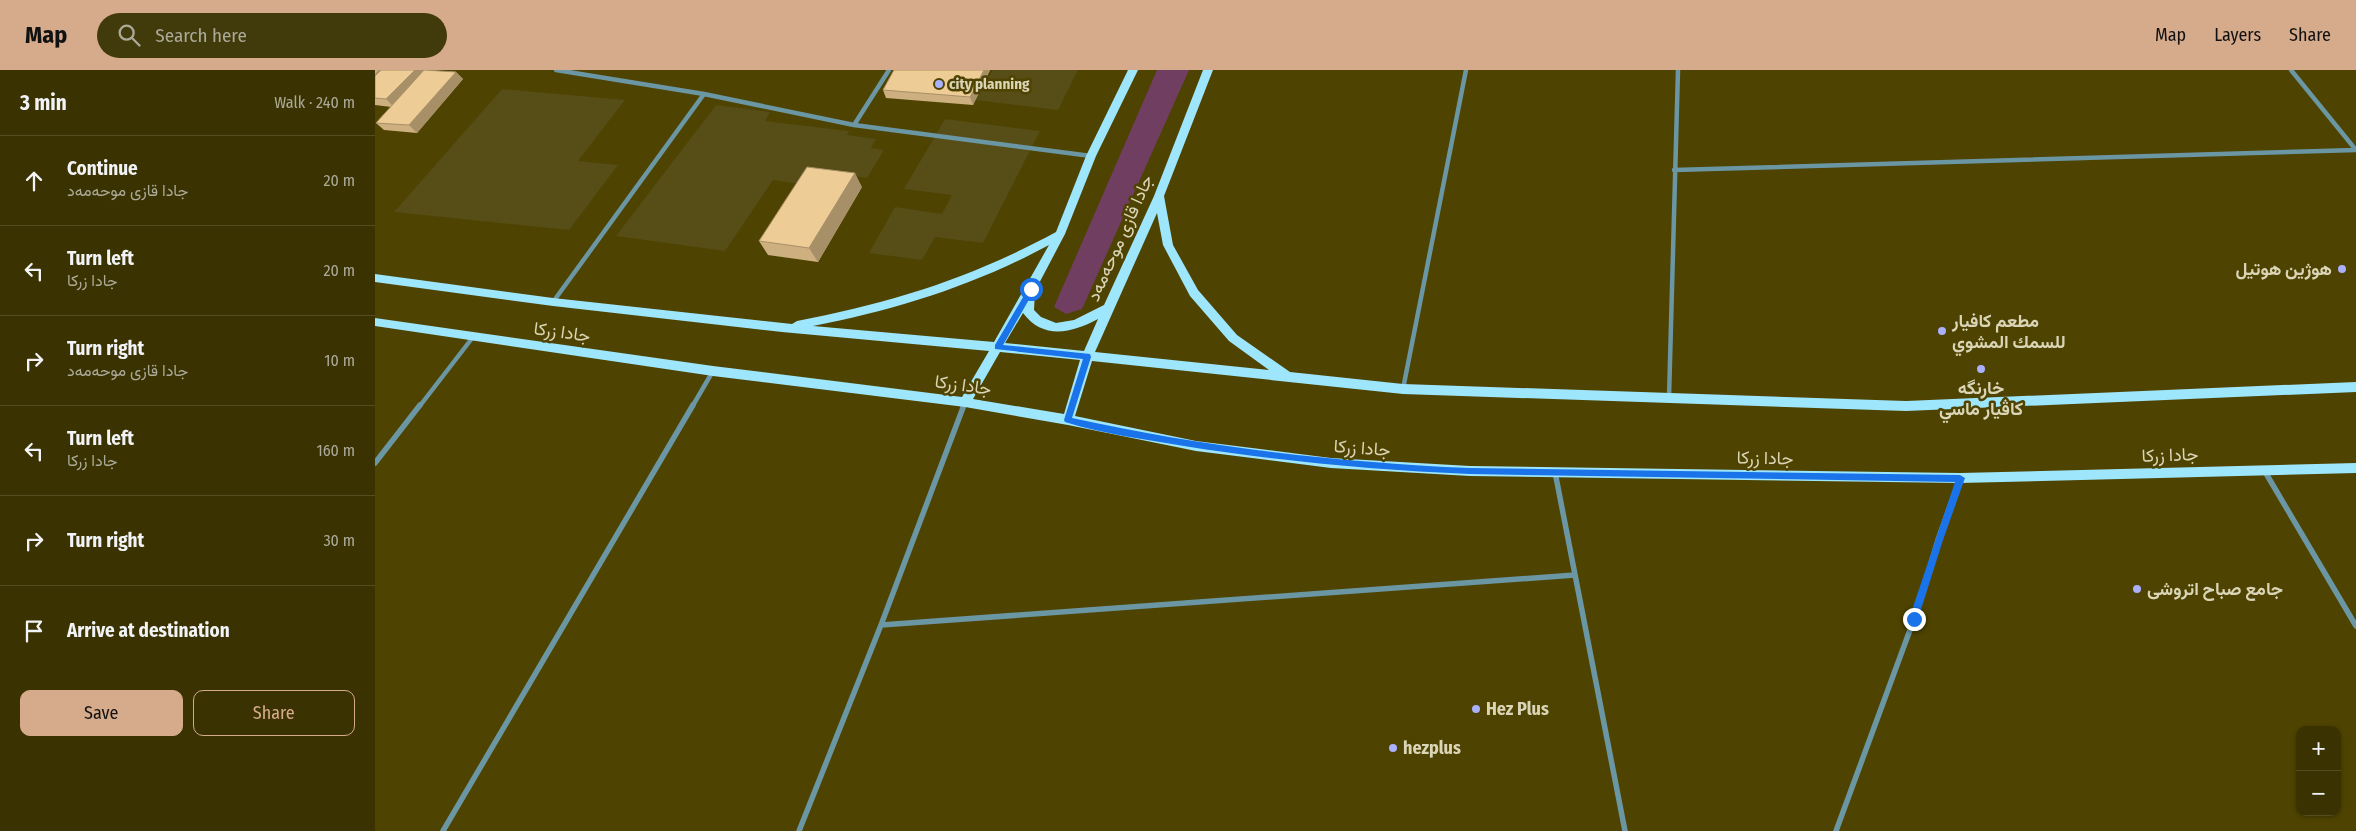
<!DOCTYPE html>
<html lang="en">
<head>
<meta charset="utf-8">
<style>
  body { margin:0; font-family:"Fira Sans Condensed",Vazirmatn,sans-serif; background:#413a0a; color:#f1f3f6 }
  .controls { position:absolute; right:15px; bottom:15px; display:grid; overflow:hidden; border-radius:10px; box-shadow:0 1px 4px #0004 }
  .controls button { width:45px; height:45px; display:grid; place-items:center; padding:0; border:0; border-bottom:1px solid #544d22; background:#3a3200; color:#f1f3f6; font:25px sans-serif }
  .stop { position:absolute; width:15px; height:15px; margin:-11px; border:4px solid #1a73e8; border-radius:50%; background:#fff }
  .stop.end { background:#1a73e8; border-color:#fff; box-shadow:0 1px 5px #0008 }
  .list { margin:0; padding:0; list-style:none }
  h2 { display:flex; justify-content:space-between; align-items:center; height:65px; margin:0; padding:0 20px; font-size:21px }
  h2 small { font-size:16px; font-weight:400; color:#abaa99 }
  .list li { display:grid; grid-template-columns:32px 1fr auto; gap:15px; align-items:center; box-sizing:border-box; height:90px; padding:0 20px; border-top:1px solid #544d22 }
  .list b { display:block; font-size:19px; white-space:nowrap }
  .list p { margin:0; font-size:16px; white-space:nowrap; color:#abaa99 }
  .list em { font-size:16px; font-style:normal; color:#abaa99 }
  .actions { display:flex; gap:10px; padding:15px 20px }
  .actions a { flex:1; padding:11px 0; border:1px solid #d6ab8b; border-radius:10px; text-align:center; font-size:18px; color:#d6ab8b }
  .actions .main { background:#d6ab8b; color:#111 }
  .icon { flex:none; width:28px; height:28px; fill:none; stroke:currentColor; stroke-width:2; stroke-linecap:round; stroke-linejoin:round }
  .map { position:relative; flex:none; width:1981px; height:761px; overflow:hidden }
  header { display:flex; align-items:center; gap:30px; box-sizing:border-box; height:70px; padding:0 25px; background:#d6ab8b; color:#111 }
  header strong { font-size:24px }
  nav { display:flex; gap:28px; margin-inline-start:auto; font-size:18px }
  .search { width:350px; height:45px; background:#413a0a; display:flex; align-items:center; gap:12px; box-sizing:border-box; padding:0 18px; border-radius:28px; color:#abaa99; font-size:19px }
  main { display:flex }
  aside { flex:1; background:#3a3200 }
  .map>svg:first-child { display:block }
</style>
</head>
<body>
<header>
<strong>Map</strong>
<div class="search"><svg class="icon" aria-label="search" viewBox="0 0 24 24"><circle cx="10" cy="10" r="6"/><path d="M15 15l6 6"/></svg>Search here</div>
<nav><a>Map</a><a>Layers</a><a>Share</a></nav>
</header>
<main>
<aside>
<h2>3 min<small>Walk · 240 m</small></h2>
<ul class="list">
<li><svg class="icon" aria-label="ahead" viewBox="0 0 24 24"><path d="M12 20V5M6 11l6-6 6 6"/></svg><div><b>Continue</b><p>جادا قازی موحەمەد</p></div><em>20 m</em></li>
<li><svg class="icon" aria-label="left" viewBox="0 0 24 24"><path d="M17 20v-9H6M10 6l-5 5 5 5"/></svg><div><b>Turn left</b><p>جادا زرکا</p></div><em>20 m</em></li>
<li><svg class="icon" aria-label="right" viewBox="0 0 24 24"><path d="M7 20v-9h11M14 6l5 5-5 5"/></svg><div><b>Turn right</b><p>جادا قازی موحەمەد</p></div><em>10 m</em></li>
<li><svg class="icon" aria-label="left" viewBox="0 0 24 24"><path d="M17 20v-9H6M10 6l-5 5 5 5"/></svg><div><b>Turn left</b><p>جادا زرکا</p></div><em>160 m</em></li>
<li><svg class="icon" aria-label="right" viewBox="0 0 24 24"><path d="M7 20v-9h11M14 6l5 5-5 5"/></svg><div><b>Turn right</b></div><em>30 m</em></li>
<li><svg class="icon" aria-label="arrive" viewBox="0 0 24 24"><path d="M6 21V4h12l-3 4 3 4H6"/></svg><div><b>Arrive at destination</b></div></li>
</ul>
<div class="actions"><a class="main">Save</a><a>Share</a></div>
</aside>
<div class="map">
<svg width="1981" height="761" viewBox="0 0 1981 761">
  <rect width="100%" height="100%" fill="#4e4300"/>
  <path fill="#564d17" d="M618,0H703L683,40L600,30Z
    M127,19L250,30L203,91L243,95L194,160L19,142Z
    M341,35L395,42L390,51L474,61L472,65L501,69L496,78L509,80L492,108L455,103L449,113L487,117L443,192L393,185L437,116L398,110L350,181L241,166Z
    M570,49L665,61L608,173L560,167L547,190L494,183L520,137L567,144L577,125L529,119Z"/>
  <path fill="#703e61" d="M782,0H814L707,239L691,244L679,237Z"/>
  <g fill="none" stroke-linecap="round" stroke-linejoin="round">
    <path stroke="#6b97a4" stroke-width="4.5" d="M181,0L329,24L479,55L716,86
      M1916,0L1981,80
      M479,55L514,0
      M1299,100L1981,80
      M178,232L329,24
      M1028,319L1091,0
      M1294,328L1303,0
      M44,337L98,267
      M317,337L338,301
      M588,337L590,332"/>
    <path stroke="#6b97a4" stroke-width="5.5" d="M0,393L45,335
      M1889,400L1981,556
      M1180,402L1250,761
      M506,555L1200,505
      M68,761L318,335
      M424,761L506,555L589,335
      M1461,761L1539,549L1563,470L1585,408"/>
    <path fill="#9ee6fc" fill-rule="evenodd" d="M753,0H763L721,86L690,164L660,221L659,240L666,247L681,253L699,250L729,235L779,126L828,0H838L789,126L798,175L823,220L862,265L915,302L1028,314L1531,331L1981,312V322L1531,341L1028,324L717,291L700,346L821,371L956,388L1095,396L1585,403L1981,393V403L1585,413L1095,406L956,398L821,381L693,355L590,337L338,306L0,256V248L338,296L587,327L614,281L407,262L178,236L0,212V204L178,228L417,254L422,251C519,232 594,209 681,162L711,86ZM782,143L788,175L815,226L854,271L894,300L720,282ZM674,175L619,272L438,256C521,240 600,215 674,175ZM648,243C668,270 697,263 723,249L709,281L630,273ZM625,282L705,290L689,344L598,329Z"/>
  </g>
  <path fill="#cdaf80" d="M0,0L81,2L88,9L42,63L9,60L1,53L16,37L0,35Z
    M519,0H615L598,35L511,28L508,20Z
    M487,117L443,192L393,185L384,171Z"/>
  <path fill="#a78f68" d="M4,0H18L0,19V4Z
    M40,0H55L19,37L11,29Z
    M609,0H615L598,35L595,27Z
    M81,2L88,9L42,63L34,55Z
    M480,103L487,117L443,192L434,178Z"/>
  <path fill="#eecc95" stroke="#a78f68" d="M6,0H40L11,29L0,28V6Z
    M49,0L81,2L34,55L1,53Z
    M519,0H609L595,27L508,20Z
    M432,97L480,103L434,178L384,171Z"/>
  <path fill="#1a73e8" d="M654,217L660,219L628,275L715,284L716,287L697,348C829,377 960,392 1095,398L1585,405L1590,408L1568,470L1543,549L1539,553L1534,549L1580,412L1095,404C998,400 903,391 809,376C769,369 728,364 690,352L689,350L708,289L620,279V275Z"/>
  <g fill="#a9b0fc" stroke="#4e4300" stroke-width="2">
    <circle cx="564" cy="14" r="5"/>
    <circle cx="1967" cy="199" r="5"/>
    <circle cx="1567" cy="261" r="5"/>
    <circle cx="1606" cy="299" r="5"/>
    <circle cx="1762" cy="519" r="5"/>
    <circle cx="1101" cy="639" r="5"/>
    <circle cx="1018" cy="678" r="5"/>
  </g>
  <g text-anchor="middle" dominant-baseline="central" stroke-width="5" stroke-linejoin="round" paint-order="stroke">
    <g font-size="15" font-weight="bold" fill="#dad5b7" stroke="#4e4300" text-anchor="start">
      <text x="574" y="14">city planning</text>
    </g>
    <g font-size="18" fill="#dad5b7" stroke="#4e4300">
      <text transform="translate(745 168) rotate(-66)">جادا قازی موحەمەد</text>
      <text transform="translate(187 262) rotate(8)">جادا زرکا</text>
      <text transform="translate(588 315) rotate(8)">جادا زرکا</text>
      <text transform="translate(987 378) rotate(4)">جادا زرکا</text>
      <text transform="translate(1795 385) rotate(-2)">جادا زرکا</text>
      <text transform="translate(1390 388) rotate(1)">جادا زرکا</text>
    </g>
    <g font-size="18" font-weight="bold" fill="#dad5b7" stroke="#4e4300" text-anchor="start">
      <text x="1957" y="199" text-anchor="end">هوژين هوتيل</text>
      <text x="1577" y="251">مطعم كافيار<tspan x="1577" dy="21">للسمك المشوي</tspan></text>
      <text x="1606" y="318" text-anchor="middle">خارنگه<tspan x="1606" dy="21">كاڤيار ماسي</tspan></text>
      <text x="1772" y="519">جامع صباح اتروشى</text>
      <text x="1111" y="639">Hez Plus</text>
      <text x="1028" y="678">hezplus</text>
    </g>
  </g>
</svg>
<div class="controls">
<button>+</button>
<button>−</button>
</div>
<div class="stop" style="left:656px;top:219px"></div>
<div class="stop end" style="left:1539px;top:549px"></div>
</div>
</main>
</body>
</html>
